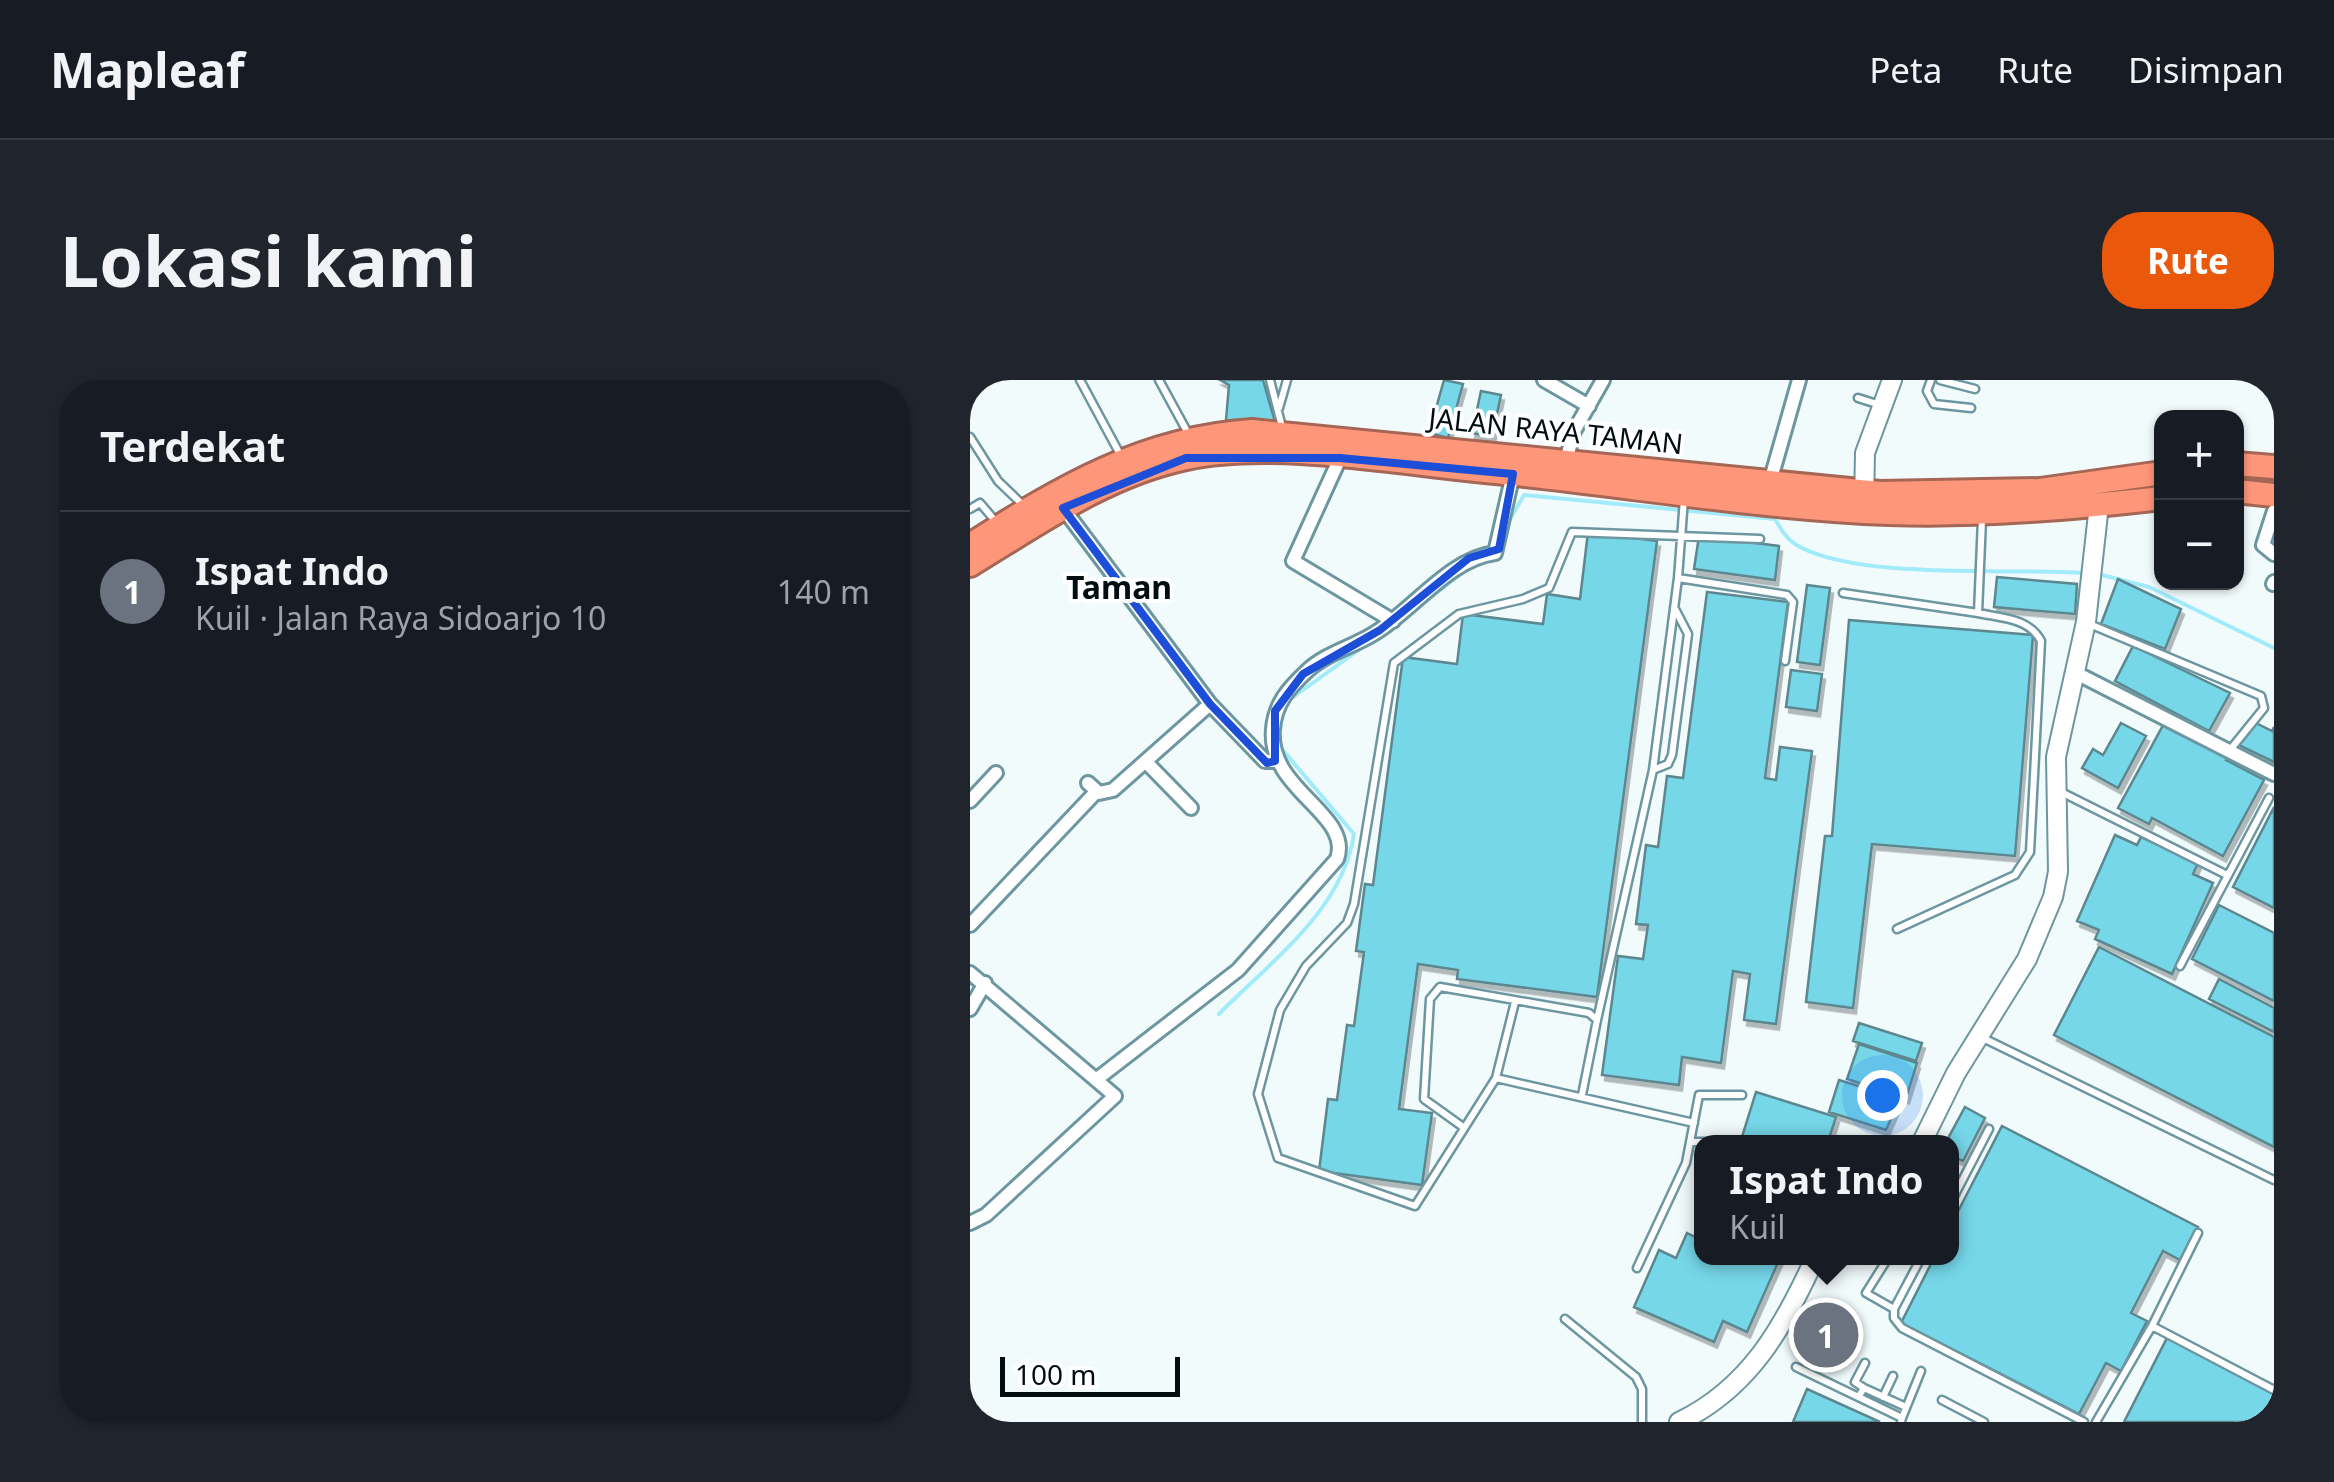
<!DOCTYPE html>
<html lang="id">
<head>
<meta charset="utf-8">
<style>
  body { margin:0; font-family:"Noto Sans",sans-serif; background:#20242c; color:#f1f3f6 }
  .controls { position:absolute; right:30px; top:30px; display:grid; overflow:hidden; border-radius:20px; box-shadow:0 2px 8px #0004 }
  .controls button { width:90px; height:90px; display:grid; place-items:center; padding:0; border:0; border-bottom:2px solid #363941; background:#171b24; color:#f1f3f6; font:50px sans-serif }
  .scale { position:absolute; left:30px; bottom:25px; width:180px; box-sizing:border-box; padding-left:10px; border:5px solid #010e11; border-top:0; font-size:28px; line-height:35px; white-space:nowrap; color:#010e11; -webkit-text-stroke:8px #fff; paint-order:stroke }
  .you { position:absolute; left:912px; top:715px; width:35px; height:35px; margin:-25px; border:8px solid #fff; border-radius:50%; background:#1a73e8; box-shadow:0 0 0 15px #1a73e833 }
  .badge { display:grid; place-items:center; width:65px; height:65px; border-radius:50%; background:#ea580c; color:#fff; font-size:32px; font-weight:700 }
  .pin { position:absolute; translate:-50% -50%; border:5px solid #fff; box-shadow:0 2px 10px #0006 }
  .popup { position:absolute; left:724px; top:755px; width:265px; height:130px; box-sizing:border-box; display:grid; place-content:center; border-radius:20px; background:#171b24; filter:drop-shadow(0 2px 8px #0005); font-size:32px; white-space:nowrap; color:#9ea1a6 }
  .popup b { font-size:38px; color:#f1f3f6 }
  .popup::after { content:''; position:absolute; left:50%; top:100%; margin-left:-20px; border:20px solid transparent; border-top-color:#171b24 }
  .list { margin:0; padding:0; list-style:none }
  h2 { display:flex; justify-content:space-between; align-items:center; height:130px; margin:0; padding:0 40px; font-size:42px }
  h2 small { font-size:32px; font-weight:400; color:#9ea1a6 }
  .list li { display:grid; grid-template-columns:65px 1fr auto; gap:30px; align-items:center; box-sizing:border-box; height:160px; padding:0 40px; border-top:2px solid #363941 }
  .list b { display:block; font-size:38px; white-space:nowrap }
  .list p { margin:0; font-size:32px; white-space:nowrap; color:#9ea1a6 }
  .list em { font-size:32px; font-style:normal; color:#9ea1a6 }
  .map { position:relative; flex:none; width:1304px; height:1042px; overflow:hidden; border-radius:40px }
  header { display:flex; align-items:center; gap:60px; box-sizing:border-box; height:140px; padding:0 50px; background:#171b24; border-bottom:2px solid #363941 }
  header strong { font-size:48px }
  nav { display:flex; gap:55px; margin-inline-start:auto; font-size:35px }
  .intro { display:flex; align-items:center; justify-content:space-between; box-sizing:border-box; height:240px; padding:0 60px }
  h1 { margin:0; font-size:70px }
  .button { padding:25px 45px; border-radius:40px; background:#ea580c; color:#fff; font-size:35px; font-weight:700 }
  main { display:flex; gap:60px; padding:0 60px }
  aside { flex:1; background:#171b24; border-radius:40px; box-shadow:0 2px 8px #0004 }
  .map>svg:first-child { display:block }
</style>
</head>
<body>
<header>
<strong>Mapleaf</strong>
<nav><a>Peta</a><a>Rute</a><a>Disimpan</a></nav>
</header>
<div class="intro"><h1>Lokasi kami</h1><a class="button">Rute</a></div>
<main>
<aside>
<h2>Terdekat<small></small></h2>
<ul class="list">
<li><span class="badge" style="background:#6b7280">1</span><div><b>Ispat Indo</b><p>Kuil · Jalan Raya Sidoarjo 10</p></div><em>140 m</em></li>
</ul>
</aside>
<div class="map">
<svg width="1304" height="1042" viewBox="0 0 1304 1042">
  <defs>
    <filter id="shadow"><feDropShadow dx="3" dy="5.5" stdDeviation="0" flood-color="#0004"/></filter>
  </defs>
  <rect width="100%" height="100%" fill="#f2fbfc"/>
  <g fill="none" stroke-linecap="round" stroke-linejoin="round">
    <path stroke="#a1ebfa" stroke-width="4" d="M531,173L539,141L554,115L805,139C812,151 817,160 830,167C893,200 1040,188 1113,193
      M1128,194L1179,207L1304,268
      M441,233L501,186
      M319,320L397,264
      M249,634C300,582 373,530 384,454L311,368L309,351"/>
  </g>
  <path fill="#76d7e9" stroke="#5d878f" stroke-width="2.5" filter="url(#shadow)" d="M293,0L305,42L256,40L259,5L250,0Z
    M474,0L493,4L478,58L459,53Z
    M511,11L531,15L522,57L502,53Z
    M618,152L687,161L627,617L487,599L488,590L448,584L429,729L462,733L452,805L349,791L358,719L367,720L377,645L384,646L394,572L386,571L395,504L403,505L433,277L487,284L493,234L573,244L577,214L610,219Z
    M729,156L809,166L805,200L724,189Z
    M1027,197L1107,204L1105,234L1024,227Z
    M1148,199L1211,229L1195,269L1131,244Z
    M837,205L860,208L850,285L827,282Z
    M737,212L818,222L795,398L806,400L810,367L842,371L806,644L774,640L780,594L763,591L751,683L712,677L709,705L632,695L648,576L673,579L678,545L666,544L676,465L688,467L697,396L713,398Z
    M879,240L1063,255L1045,476L902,464L883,628L836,622L855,456H862Z
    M1163,266L1260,313L1239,351L1145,301Z
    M821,290L852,294L847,331L816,327Z
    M1197,338L1260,372L1256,380L1294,400L1253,476L1182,438L1179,444L1148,428Z
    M1151,343L1176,356L1148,408L1112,388L1123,369L1133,375Z
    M1286,343L1302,351L1304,347V382L1269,365Z
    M1304,427V528L1263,507Z
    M1145,455L1167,465L1171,457L1228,483L1223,494L1243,503L1202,594L1125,559L1129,550L1107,541Z
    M1249,525L1304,553V621L1222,579Z
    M1129,567L1304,657V767L1084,655Z
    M1249,599L1304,628V652L1239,619Z
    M889,643L952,663L946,681L883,661Z
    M889,664L947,683L936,718L877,699Z
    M869,700L930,719L916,750L859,732Z
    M786,712L866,737L858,762L771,760Z
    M995,727L1015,738L993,781L981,775V762H976Z
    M1032,746L1228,847L1210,880L1193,871L1161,933L1177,941L1151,991L1136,983L1109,1034L931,943L964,878H981V845Z
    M717,853L731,860V878H810L777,952L753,941L744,962L664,927L689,870L706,878Z
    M1198,956L1304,1011V1042H1154Z
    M837,1009L910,1042H823Z"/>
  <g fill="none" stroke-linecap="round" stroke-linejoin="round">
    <g stroke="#6d97a0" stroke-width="11">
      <path id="lane" d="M110,0L152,78
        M189,0L220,57
        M300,0L313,51
        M961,0L957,11L964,24L1001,28
        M970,0L1005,9
        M888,18L910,25
        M309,28L317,0
        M0,57L28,101L54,126
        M0,129L10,123L27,143
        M708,198L817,215L823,222L815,281
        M873,213L1008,233L1012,139
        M1117,243L1291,316L1294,328L1260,370
        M683,390L698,384L702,375L718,254L705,229
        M1089,411L1257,495
        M927,549L1045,495L1060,472L1071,261C1059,238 1032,238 1008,233
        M1210,586L1299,418
        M545,622L526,698L445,826L308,778L288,714L310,630L336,586L377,543L384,524L424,283L489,234L553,219L579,208L602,152L790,159
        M627,640L683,390L708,198L714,119
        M1013,658L1304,800
        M526,698L724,743
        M493,747L454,719L460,619L470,607L619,633L627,640L612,715
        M722,762H755
        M981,822L1019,749
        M1228,853L1182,946L1304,1010
        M918,878L896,913L924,929V938L932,948L1114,1042
        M667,888L716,783L729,715H772
        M924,929L951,878
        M595,939L666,997L672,1009V1042
        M826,987L932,1038L931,1042
        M894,1008L885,1002L895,983
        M889,1016L894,1008L936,1027
        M913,1017L923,996
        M972,1020L1014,1042
        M932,1038L951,991
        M1126,1042L1182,946"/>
    </g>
    <g stroke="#6d97a0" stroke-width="18">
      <path id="street" d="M574,0L619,26
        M370,78L323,181L423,241
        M596,81L604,51L633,0
        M800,102L829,0
        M93,128L240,324L295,381H305
        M1304,131L1293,165L1304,174
        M1303,204L1304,202
        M1106,293L1304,394
        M177,383L221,428
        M118,403L129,413L143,410L240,324
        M0,421L26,393
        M0,545L126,412
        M0,593L145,716L16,835L0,843
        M0,629L15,603
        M127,699L268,590L367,479C383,434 297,410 303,349C305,323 319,308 337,291C356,273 383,267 405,253C444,229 479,179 525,173L543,94"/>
    </g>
    <g stroke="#6d97a0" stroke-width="22">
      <path id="secondary" d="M894,124L895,73L922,0
        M952,762L986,693L1057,579L1083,517L1088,492L1086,377L1116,242L1129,125
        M709,1042C780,1008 814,946 845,878"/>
    </g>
    <g stroke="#a56655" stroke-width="28">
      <path id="highway" d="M1266,84L1304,87
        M1266,111L1304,115
        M0,165C90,108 173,58 282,51L910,113L1070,110L1192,93
        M0,185C69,143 136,95 216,78C306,59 434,84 526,92C657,105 788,128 919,133C1010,136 1101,128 1192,118"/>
    </g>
    <use href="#lane" stroke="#fff" stroke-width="6"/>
    <use href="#street" stroke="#fff" stroke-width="12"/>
    <use href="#secondary" stroke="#fff" stroke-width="18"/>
    <use href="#highway" stroke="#fe967a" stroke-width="22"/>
  </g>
  <path fill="none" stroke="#1d4ed8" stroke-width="8" stroke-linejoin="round" d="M216,78H370L543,94L529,169L499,178L410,250L333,294L305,331V381L297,383L240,324L93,128Z"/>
  <g text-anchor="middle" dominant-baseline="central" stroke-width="8" stroke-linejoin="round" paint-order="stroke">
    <g font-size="28" fill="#010e11" stroke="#fff">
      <text transform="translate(586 50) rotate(6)">JALAN RAYA TAMAN</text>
    </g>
    <g font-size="32" font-weight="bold" fill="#010e11" stroke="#fff">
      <text x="149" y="206">Taman</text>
    </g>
  </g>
</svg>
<div class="controls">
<button>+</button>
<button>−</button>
</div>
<div class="scale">100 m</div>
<div class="you"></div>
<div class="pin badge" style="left:856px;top:955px;background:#6b7280">1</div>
<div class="popup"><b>Ispat Indo</b>Kuil</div>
</div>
</main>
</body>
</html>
